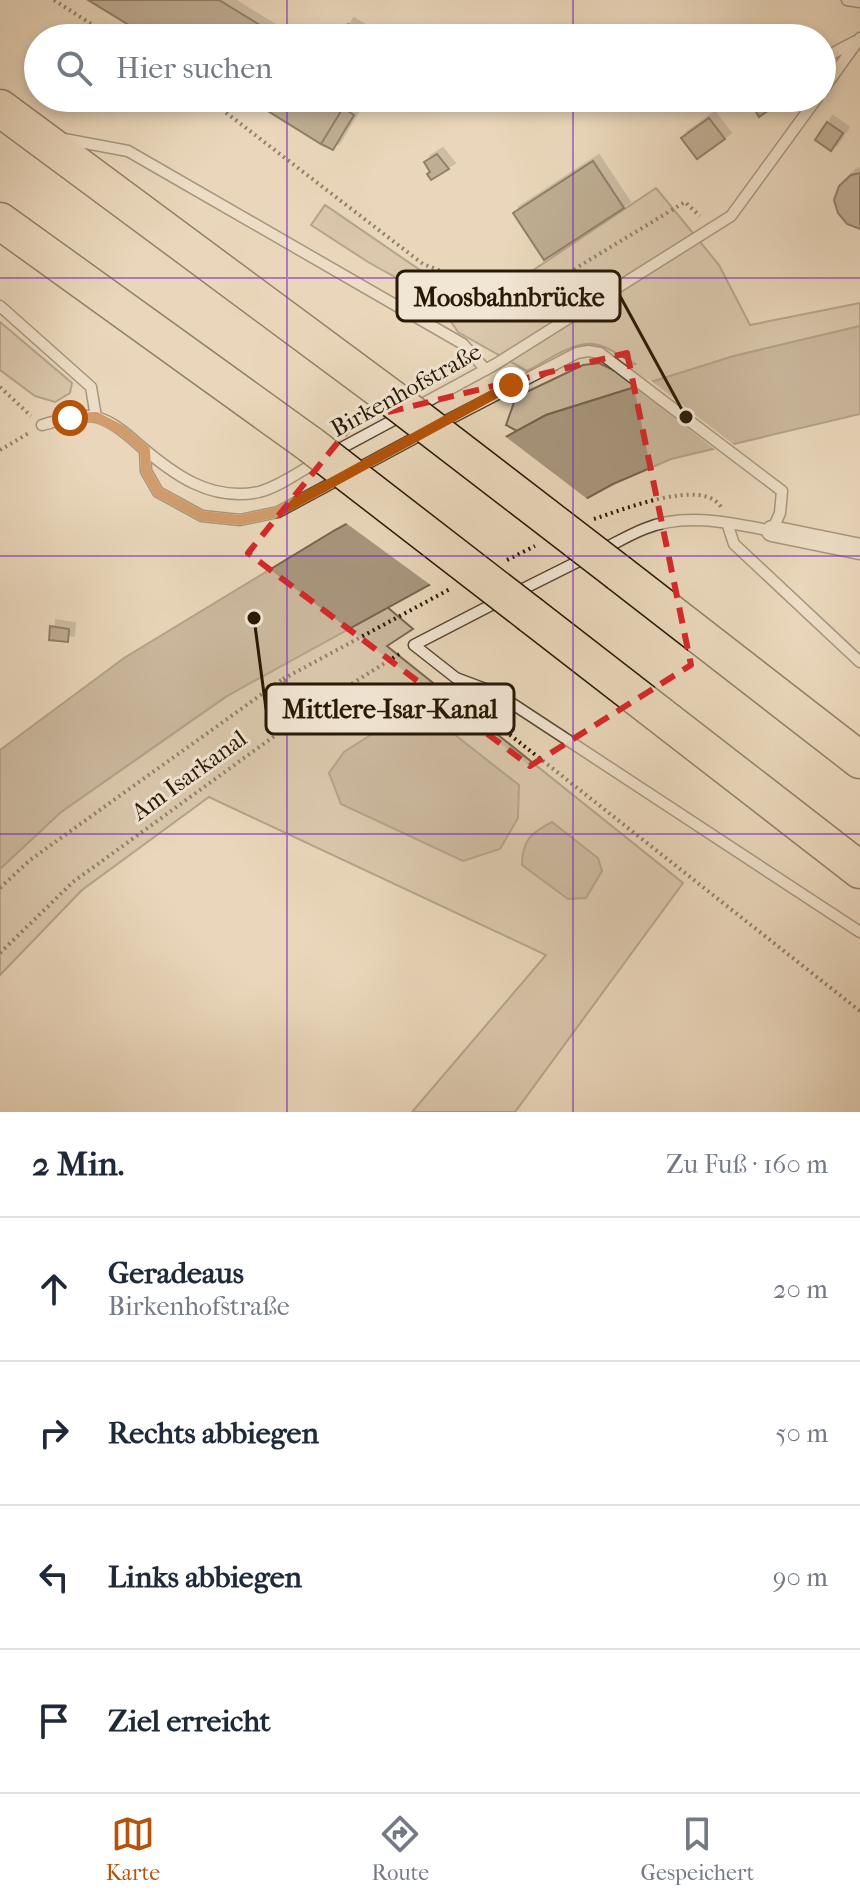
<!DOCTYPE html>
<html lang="de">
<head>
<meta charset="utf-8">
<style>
  body { margin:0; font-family:"IM FELL French Canon",serif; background:#f6f6f7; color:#1f2937 }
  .stop { position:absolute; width:24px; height:24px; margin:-18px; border:6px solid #b45309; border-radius:50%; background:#fff }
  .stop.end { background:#b45309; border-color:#fff; box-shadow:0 2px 8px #0008 }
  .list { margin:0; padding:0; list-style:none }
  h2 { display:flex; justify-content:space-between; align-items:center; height:104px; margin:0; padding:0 32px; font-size:34px }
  h2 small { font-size:26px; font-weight:400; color:#747a83 }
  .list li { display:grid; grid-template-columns:52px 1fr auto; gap:24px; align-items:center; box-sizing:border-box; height:144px; padding:0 32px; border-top:2px solid #e0e1e3 }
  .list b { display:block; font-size:30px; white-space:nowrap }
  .list p { margin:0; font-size:26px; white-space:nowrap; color:#747a83 }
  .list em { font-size:26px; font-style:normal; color:#747a83 }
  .icon { flex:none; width:44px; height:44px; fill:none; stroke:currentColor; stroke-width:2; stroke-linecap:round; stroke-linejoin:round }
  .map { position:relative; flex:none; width:860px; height:1112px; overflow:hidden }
  .search { position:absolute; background:#fff; box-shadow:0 4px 12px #0003; left:24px; right:24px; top:24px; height:88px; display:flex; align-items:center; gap:20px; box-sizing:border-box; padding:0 28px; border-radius:44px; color:#747a83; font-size:30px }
  .sheet { height:680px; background:#fff }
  nav { display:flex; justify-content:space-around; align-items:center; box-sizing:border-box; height:112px; border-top:2px solid #e0e1e3; background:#fff; font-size:22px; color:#747a83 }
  nav a { display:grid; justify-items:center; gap:4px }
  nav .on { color:#b45309 }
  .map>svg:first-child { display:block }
</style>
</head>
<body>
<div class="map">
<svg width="860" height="1112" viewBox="0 0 860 1112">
  <defs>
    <filter id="shadow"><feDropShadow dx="6" dy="-6" stdDeviation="0" flood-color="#0004"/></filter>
  </defs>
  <rect width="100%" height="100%" fill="#ead7bb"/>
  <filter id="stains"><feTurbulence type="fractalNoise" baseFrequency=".0025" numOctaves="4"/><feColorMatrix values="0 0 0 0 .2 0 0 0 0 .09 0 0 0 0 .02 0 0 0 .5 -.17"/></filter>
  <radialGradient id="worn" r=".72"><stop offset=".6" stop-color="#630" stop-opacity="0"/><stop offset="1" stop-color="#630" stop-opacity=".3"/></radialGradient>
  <path fill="#c9b79c" stroke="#786850" stroke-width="2" d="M656,188L719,265L750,325L860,303V326L734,356L546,415L517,431L506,425L516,397L583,365L599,363L615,371L635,364C622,357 608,346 594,344C573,341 545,362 527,371L458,332L436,300L368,262L311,225L325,205L458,296L505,289Z
    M0,322L72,383L70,393L55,402L35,396L0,370Z
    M386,606L413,629L387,646L683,883L515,1112H412L546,955L209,797L82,890L0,975V869L61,812L229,695Z"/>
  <path fill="#a8967d" stroke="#75644d" stroke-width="2" d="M860,326V414L671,459L613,484L225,697L61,812L0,869V750L124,658L335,530L546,415L734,356Z
    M402,715L436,720L519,785L518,818L500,849L463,861L341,804L329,773L344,752Z
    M552,822L598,858L602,871L586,898L568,899L522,865C522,840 531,833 552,822Z"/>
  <path fill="#ead7bb" d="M649,379L737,447L718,452L632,384Z
    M502,434L590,501L432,586L343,521Z"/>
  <path fill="#8d7c64" stroke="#281905" stroke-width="2" filter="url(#shadow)" d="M88,0H219L281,38H150Z
    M348,24L371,38H339Z
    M247,98H349L321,144Z
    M771,100L775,106L759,117L755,110Z
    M343,108L354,115L333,150L321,144Z
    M709,118L725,139L697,159L681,138Z
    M827,122L843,133L831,151L815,140Z
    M437,154L449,169L431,180L427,174L430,172L424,162Z
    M593,161L624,208L544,260L513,213Z
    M860,173V229L847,224L838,213L834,200L839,186L851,175Z
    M50,626L69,629L68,642L49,640Z"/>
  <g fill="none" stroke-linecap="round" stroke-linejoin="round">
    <g stroke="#584832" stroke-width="13">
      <path id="lane" d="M847,0L860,2
        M822,59L856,41
        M822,91L860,38
        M64,139L128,151L463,344L486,370
        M0,306L91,387L96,417
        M415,408L496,364L731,216L817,98
        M42,425C58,421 79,413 96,417C112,421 127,434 138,444C173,474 210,502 259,492C279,487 302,470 320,460
        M438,425L577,353L588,351L600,353L782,491L780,513L772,531C731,523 685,512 644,529C629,535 614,544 599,551
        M145,450L146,471L158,492L202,516L240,520L278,512L343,477
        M334,452L401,416
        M357,469L424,433
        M727,523L734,544L860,662
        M513,594L585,558
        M499,601L414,645L456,678L496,693L860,932"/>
    </g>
    <g stroke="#584832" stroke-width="23">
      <path id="street" d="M772,531L860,549"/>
    </g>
    <g stroke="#281905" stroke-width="39">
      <path id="highway" d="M0,108L394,400
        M0,221L311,445
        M619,573L860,760
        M531,615L860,870"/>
    </g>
    <path stroke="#281905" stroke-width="4" stroke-dasharray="2 4" stroke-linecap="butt" d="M54,0L113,38
      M207,98L423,264L483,287L509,291L558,279L685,202L700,216
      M0,387L31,416
      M0,450L29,433
      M594,519C622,510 703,477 721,507
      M507,560L535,546
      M283,679L450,589
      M474,703L481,712L860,1011
      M0,888L30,860L283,679L313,708
      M0,953L73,882L313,708L401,653"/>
    <use href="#lane" stroke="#f1e5d3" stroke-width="10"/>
    <use href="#street" stroke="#f1e5d3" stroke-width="20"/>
    <use href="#highway" stroke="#ead7bb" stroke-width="36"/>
    <g stroke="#281905" stroke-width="39" stroke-linecap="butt">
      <path id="highway-bridge" d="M394,400L619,573
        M311,445L531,615"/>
    </g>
    <use href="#highway-bridge" stroke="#ead7bb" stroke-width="36"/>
  </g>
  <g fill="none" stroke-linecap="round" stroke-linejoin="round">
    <path stroke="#b45309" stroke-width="10" d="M70,418L96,417L123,431L145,450L146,471L158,492L202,516L240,520L278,512L511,385"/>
  </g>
  <path d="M0 0H860V1112H0ZM627,353L691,665L530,766L248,553L356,420Z" fill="#ead7bb" fill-opacity=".55" fill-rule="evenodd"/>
  <path fill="none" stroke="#d62828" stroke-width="6" stroke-dasharray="16 10" stroke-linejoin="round" d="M627,353L691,665L530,766L248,553L356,420Z"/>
  <path fill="none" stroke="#7b2cbf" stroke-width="2" stroke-opacity="0.55" d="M287,0V38M573,0V38M287,98V1112M573,98V1112M0,278H860M0,556H860M0,834H860"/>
  <g text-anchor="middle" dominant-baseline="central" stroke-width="6" stroke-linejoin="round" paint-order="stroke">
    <g font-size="24" fill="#281905" stroke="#f1e5d3">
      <text transform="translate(406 390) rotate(-29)">Birkenhofstraße</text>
      <text transform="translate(189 775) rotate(-36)">Am Isarkanal</text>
    </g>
  </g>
  <path fill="none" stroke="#281905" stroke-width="3" d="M686 417L620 296M254 618L266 709"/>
  <g fill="#281905" stroke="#f1e5d3" stroke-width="3">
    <circle cx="686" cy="417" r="8"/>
    <circle cx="254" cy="618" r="8"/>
  </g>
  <g fill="#f1e5d3" stroke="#281905" stroke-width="3">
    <rect x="397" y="271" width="223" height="50" rx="8"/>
    <rect x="266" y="684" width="248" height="50" rx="8"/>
  </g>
  <g font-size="26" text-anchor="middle" font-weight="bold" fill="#281905">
    <text x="509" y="306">Moosbahnbrücke</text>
    <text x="390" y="718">Mittlere-Isar-Kanal</text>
  </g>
  <rect width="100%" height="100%" filter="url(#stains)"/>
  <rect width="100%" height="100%" fill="url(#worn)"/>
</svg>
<div class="stop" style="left:70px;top:418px"></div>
<div class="stop end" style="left:511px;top:385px"></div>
<div class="search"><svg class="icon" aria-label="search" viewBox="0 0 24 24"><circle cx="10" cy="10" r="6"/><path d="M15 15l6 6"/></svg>Hier suchen</div>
</div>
<section class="sheet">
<h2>2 Min.<small>Zu Fuß · 160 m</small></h2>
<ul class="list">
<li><svg class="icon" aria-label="ahead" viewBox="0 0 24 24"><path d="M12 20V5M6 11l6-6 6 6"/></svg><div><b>Geradeaus</b><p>Birkenhofstraße</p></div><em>20 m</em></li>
<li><svg class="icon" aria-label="right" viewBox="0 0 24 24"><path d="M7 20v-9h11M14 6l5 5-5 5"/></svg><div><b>Rechts abbiegen</b></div><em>50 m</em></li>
<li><svg class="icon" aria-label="left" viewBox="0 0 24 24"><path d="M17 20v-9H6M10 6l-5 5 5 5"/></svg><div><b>Links abbiegen</b></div><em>90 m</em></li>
<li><svg class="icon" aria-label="arrive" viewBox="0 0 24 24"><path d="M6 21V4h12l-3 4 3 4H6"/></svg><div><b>Ziel erreicht</b></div></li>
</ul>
</section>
<nav>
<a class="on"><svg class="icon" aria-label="map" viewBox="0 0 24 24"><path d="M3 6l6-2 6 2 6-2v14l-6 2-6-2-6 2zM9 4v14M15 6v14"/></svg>Karte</a>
<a><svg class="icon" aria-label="directions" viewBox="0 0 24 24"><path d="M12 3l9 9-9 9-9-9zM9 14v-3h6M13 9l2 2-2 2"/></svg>Route</a>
<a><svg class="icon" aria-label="saved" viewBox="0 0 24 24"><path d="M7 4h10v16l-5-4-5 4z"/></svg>Gespeichert</a>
</nav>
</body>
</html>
